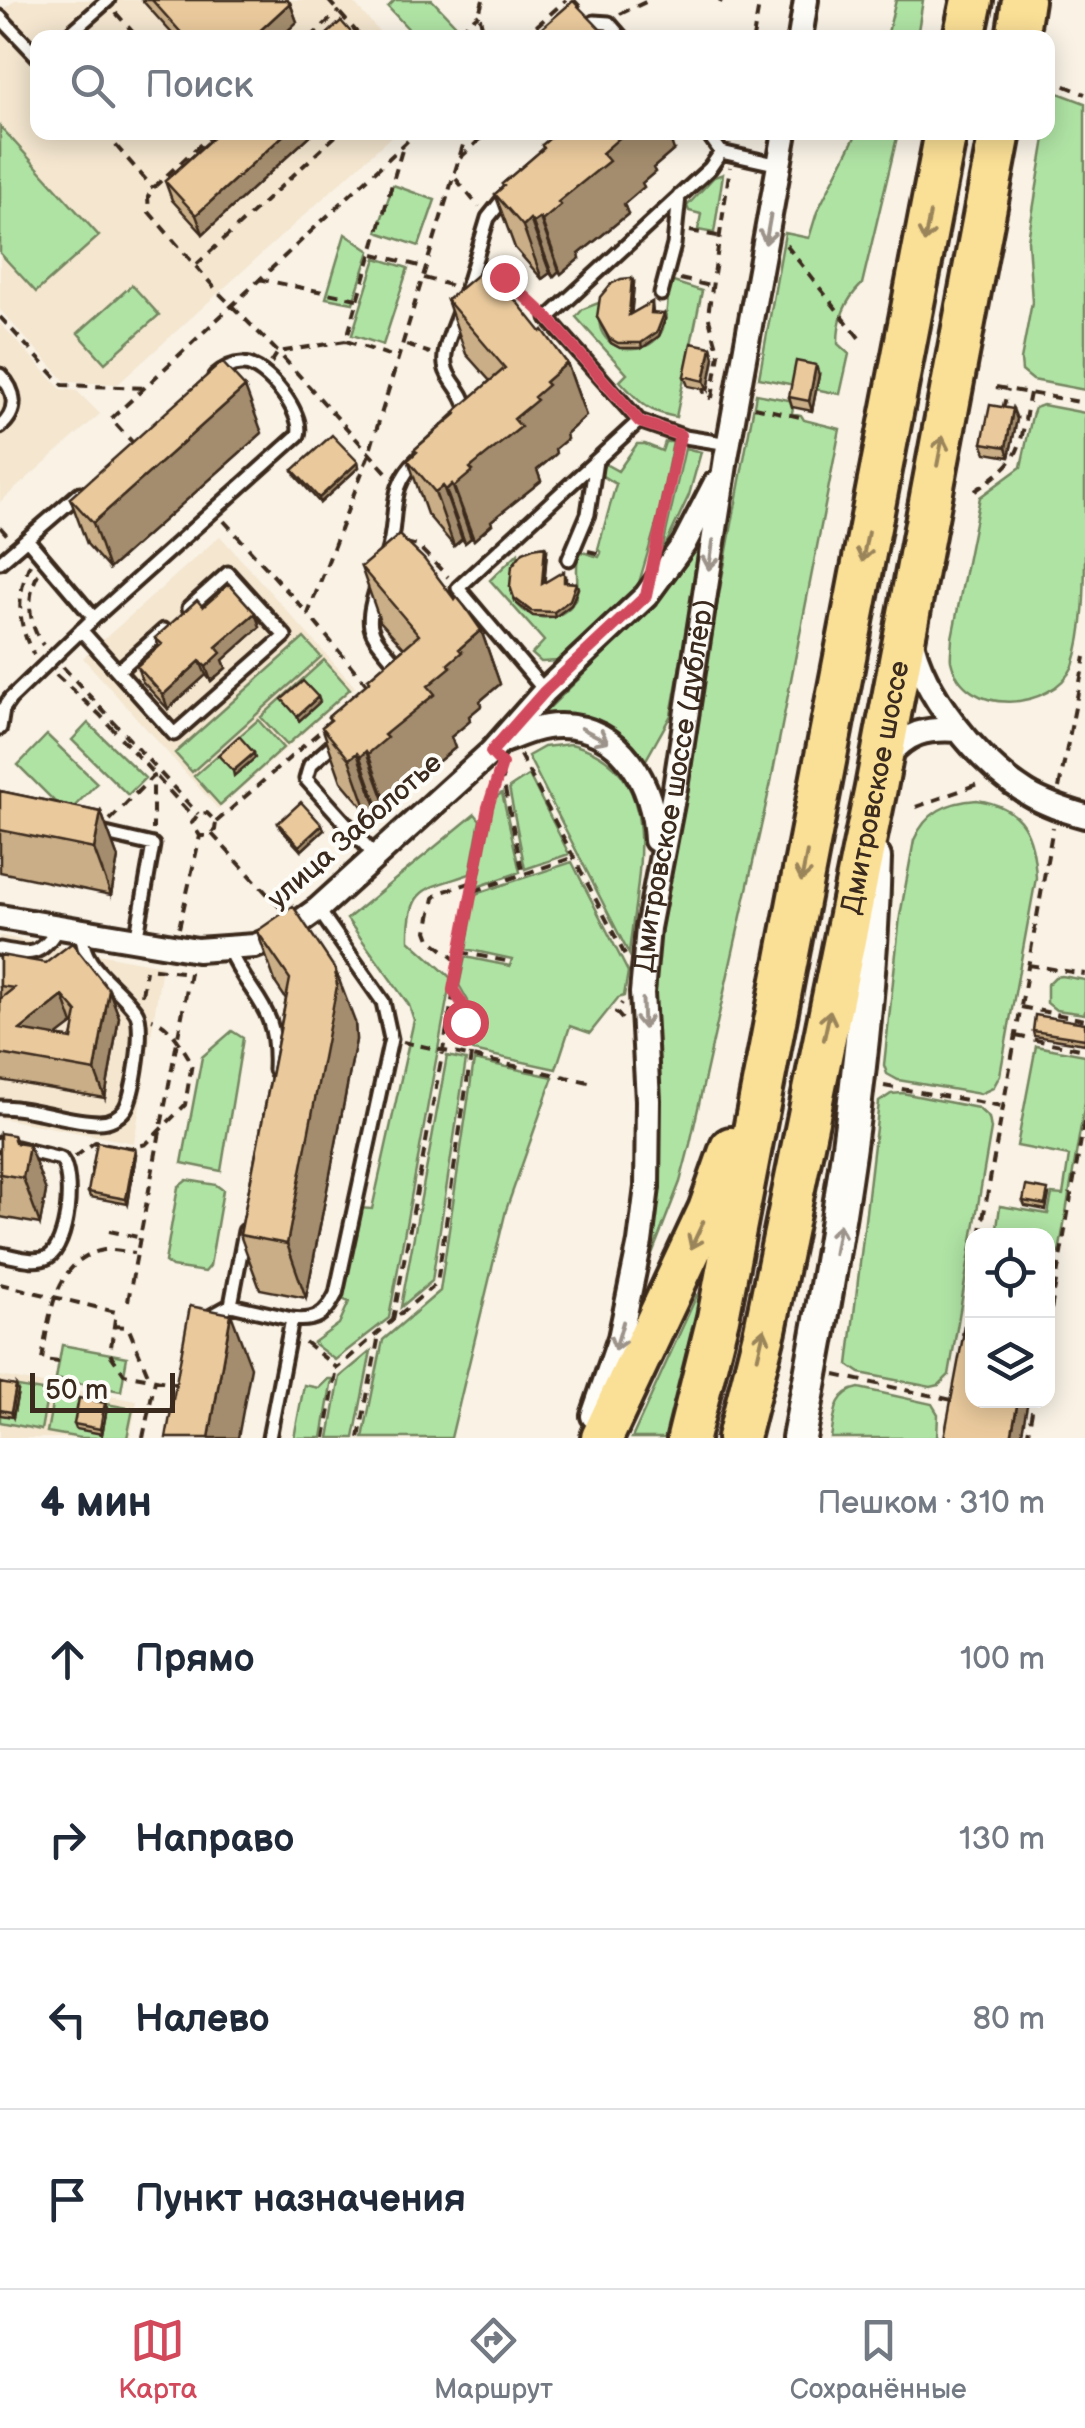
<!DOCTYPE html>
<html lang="ru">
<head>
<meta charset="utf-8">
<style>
  body { margin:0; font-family:"Balsamiq Sans",sans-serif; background:#f6f6f7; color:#1f2937 }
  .controls { position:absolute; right:30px; bottom:30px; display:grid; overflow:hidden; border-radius:20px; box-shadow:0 5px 25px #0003 }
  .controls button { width:90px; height:90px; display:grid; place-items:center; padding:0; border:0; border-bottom:2px solid #e0e1e3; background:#fff; color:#1f2937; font:50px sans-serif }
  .scale { position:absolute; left:30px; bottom:25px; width:145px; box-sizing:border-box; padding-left:10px; border:5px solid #3b2a1e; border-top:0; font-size:28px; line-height:35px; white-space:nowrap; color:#3b2a1e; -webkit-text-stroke:8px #fdfcf7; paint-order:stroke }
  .stop { position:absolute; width:30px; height:30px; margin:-22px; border:8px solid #d1495b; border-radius:50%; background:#fff }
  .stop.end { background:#d1495b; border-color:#fff; box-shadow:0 2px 10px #0008 }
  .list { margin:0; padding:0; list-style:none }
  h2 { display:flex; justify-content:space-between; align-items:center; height:130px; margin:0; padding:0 40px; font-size:42px }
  h2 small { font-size:32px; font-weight:400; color:#747a83 }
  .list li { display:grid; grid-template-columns:65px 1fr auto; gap:30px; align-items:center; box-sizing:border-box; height:180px; padding:0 40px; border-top:2px solid #e0e1e3 }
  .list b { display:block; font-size:38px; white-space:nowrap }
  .list em { font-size:32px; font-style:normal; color:#747a83 }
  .icon { flex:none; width:55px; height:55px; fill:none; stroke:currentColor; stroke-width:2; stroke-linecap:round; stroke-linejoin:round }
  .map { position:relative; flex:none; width:1085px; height:1438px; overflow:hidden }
  .search { position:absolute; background:#fff; box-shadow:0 5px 25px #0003; left:30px; right:30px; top:30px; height:110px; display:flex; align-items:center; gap:25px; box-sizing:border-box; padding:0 35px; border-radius:20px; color:#747a83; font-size:38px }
  .sheet { height:850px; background:#fff }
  nav { display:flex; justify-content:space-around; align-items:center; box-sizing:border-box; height:140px; border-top:2px solid #e0e1e3; background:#fff; font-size:28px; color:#747a83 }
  nav a { display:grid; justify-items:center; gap:5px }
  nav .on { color:#d1495b }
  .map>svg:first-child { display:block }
</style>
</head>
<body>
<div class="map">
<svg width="1085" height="1438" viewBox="0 0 1085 1438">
  <rect width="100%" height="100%" fill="#f9f2e5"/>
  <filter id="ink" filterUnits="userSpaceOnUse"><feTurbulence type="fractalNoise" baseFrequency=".01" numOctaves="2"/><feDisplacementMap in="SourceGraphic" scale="20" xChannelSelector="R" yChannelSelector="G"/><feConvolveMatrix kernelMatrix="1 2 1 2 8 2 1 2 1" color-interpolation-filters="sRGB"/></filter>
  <g filter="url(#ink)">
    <path fill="#f4e6cf" d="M15,0H351L384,37L38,38V132L395,133L118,384L66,382L0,310V13Z
      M0,323L61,389L77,391L100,414L0,502Z
      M220,536L355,687L218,809L83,658Z
      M0,936L162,966L134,1143L0,1118Z
      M0,1376L137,1401L130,1438H0Z"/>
    <path fill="#afe3a4" stroke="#758661" stroke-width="2.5" d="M395,0H432L467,37H416L388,7Z
      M896,0H923L917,37H887Z
      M1053,91L1085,103V390L1033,380L1022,371L1021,360L1032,302L1028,240Z
      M0,126L99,236L36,292L0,253Z
      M857,133H898L862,284C844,302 838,319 838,344L849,354L840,394L759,378L785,233L809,238L817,212Z
      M723,174L714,233L698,230L701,214L689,211L687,206L714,177Z
      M393,185L435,200L419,246L377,232Z
      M345,234L370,251L353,303L326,298Z
      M376,258L408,268L383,345L352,335Z
      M670,281L702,291L676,417C645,411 641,403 620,381L627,374L576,317L583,309L601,302C600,313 597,324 603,334C615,354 645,354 659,336C668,325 667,297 670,281Z
      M132,285L159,315L105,363L78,333Z
      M756,394L794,401L792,413L801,415L804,420L840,429L771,782L690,1144L680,1182L650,1259L645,1258L650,996L655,940Z
      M1043,405L1085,413C1085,457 1085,501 1085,544C1085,583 1085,630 1073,666C1052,711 964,718 951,661C950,655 952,645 952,638L980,497L1021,467L1032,416L1035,408Z
      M665,442H673L658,518L638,586L559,661L541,662L532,654L544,641L490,580L518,553C519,566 509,577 511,591C518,622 564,628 576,597C580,585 574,570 579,551L599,557L601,553L598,549L616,484L599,474L605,464L618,471L637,444H645L662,451Z
      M685,448L701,452L689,495L661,555Z
      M707,519L671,715L643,765C610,735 589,706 541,716L643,616L679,567Z
      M304,638L321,657L192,772L175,753Z
      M324,660L350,689L287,745L261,717Z
      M258,720L283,748L220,805L194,776Z
      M88,723L145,778L128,795L72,740Z
      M47,735L97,783L67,814L18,765Z
      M571,744C670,769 636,878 629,954L528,756L544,747Z
      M529,775L569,854L525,869L509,788Z
      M502,793L520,872L477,887L494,798Z
      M977,800C1024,807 1034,835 1036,878L1000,1075L993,1088L980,1094L898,1080L887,1074L884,1065L900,916L914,840C926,812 947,802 977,800Z
      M475,814L480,820L470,874C426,889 408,886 409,940L451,978L389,1318L335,1360L313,1343L339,1324L349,1302L340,1298L358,1208L372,1209L414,1020L409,1005L347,919Z
      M572,862L628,972L624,996L618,998L590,1033L570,1026L556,1069L473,1051L468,1001L459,985L465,957L510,966L512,959L466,949L475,894Z
      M1062,976L1085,980V1014L1056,1010L1047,1003V985L1055,977Z
      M232,1031L243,1038L221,1171L182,1163L202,1057Z
      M1036,1046L1085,1055V1102L1059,1253L1048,1251V1236L996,1235L1000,1206L1048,1214L1052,1194L1063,1195L1069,1156L1017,1146Z
      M447,1056L466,1060L432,1281L401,1307Z
      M474,1060L553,1077L506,1210L451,1438H363L383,1340L440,1291Z
      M902,1093L978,1108L989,1118L991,1129L949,1375L939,1385L931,1387L860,1373L848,1365L879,1102L891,1094Z
      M187,1180L216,1185L223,1190L210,1266L205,1272L172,1267L165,1262L178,1187Z
      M697,1295L700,1297L666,1438H632Z
      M62,1345L127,1357L121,1391L56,1379Z
      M371,1351L354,1438H329L340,1377Z
      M328,1379H332L322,1438H294L304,1385L319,1388Z
      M0,1384L48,1392L41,1430L0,1422Z
      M859,1388L932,1404L938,1414L937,1438H831C835,1416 833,1393 859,1388Z
      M54,1394L133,1409L127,1438H81L47,1432Z"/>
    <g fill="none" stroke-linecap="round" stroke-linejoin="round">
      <g stroke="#3b2a1e" stroke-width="19">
        <path id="service" d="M0,17L38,57
          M65,38L108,0
          M578,38L594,22L609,23L622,38
          M707,132L721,152L780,165
          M465,294L488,218L508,193
          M661,294L674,245L679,196
          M459,312C453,330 438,356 448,374C455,387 464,394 467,409L464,414
          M0,375C16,391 19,411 0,427
          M639,421L685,437L729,444
          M27,539L94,618
          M387,555C400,516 385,489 419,458
          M569,559L588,514L596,461
          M0,562L80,493
          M377,587C363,633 371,632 399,667
          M81,630L174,734L285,636L228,573L189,608
          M118,671L164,630
          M545,691L458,588L639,421L548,318L710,168L721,152
          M0,728L3,709L10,699L94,618L298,435C305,414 266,365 244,364C233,363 223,369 215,376
          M340,738L310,765L306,779L376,857
          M97,832L153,845L136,941
          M0,949C32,955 40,957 58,928
          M229,950C252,1001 278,1004 275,1070
          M0,1107C34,1107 66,1122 99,1122C109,1122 119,1117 125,1109C134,1095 145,1025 136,1012C117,984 81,968 82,932
          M0,1144L61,1159C75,1176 68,1246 48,1257C35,1264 14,1256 0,1254
          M231,1305L245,1231
          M206,1319L231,1305L292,1319
          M269,1438L292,1319C315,1322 326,1315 336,1294L391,1039L383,1002L318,909"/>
      </g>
      <g stroke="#3b2a1e" stroke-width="30">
        <g id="minor">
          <path d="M800,38L806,0"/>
          <path d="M911,637C921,693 979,763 1027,793C1045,804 1064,810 1085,816"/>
          <path d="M506,740C523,733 540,726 559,726C622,725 654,785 656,840"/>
          <path d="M887,757C908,732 925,728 958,730"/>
          <path d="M0,917L197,950L255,946L280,936L318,909L491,752L545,691L646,596L684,544L715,484"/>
          <path id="s1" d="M593,1416L620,1338L640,1242L647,1187L648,1100L642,993L648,928L675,788L726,458L785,132"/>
        </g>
      </g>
      <g stroke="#3b2a1e" stroke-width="40">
        <path id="secondary" d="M799,1438C836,1246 869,1054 874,858"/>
      </g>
      <g stroke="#3b2a1e" stroke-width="48">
        <g id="trunk">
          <path d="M964,38L972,0"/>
          <path d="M1017,38L1023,0"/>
          <path d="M602,1438L709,1210L731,1148"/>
          <path d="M688,1438L718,1318L946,132"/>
          <path id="s2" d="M738,1438L765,1330L876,788L1000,132"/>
        </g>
      </g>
      <path stroke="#3b2a1e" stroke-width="4" stroke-dasharray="10 8" stroke-linecap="butt" d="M328,0L362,38
        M483,0L479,14L485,38
        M574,0L584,11
        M720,3L721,0
        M116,13L138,38
        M620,14L650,0
        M459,30L479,14
        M310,38L339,11
        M523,38L566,0
        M753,38L760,0
        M1048,79L1085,94
        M104,132L153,188
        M214,132L153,188L148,197L149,212L219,293L278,352L387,473
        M460,158L488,132
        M456,179L479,207
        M690,231L718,236
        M786,245L860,339
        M374,254L427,268
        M196,265L340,132
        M489,273L504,277L537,308
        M424,278L453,286
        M259,279L357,299
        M680,279L710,286
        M0,317L63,385L148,388
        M346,341L398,358
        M406,345L430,353
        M271,363L278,352L346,341L402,150
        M703,384L704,397L711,398
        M996,387L1085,403
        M712,398L719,354L708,315L730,167
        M754,407L805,418
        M1003,409L1008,389
        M135,445L111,419L417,132
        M975,491C1026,455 1018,452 1030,393
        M224,521L308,614
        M0,527L8,536
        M406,543L418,546L448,577
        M658,543L678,450
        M588,551L601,554
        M30,564C16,595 17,625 34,655
        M38,574C26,597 28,624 43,645
        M63,667L198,814
        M56,675L100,715L194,818
        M367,685L308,614L369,454L467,132
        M520,755L625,955
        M501,771L523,874
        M1059,788L1085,657
        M916,807L978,784
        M110,820L153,776V830
        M216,822L324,728
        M212,834L283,911
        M474,891L574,857
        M179,928L200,836L192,823L198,814L207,813L216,822L215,830L208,836H200
        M460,952L511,962
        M457,961L430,939L427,931L434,898L439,893L473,882
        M1028,965L1085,974
        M453,990C469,1007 465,1030 465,1052
        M142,995L146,970
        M1021,1007L1085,1020
        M622,1019L616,1012L622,1003
        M1016,1036L1085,1050
        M403,1042L589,1082
        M471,1055L437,1283L393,1320L488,807L499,773
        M884,1086L1002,1106
        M75,1157L95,1142L132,1148L146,1144L185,1105L192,1063C182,1047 171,1025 152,1019
        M109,1231L138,1237
        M980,1236L1053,827
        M0,1284L116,1312L110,1354L124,1374L177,1384
        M128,1301L190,973L147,968
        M114,1326L128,1327L150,1379
        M1048,1327L1085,1117
        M963,1335L972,1282
        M305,1342L337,1368L393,1320
        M59,1362L42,1360C48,1322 54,1258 104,1250C113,1249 125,1252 135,1253
        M835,1375L952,1400
        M143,1438L155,1380
        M325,1438L337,1368
        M359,1438L379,1335
        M1027,1438L1034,1400"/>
      <use href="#service" stroke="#fdfcf7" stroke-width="11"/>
      <use href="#minor" stroke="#fdfcf7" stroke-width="22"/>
      <use href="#secondary" stroke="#fdfcf7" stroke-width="32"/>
      <use href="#trunk" stroke="#fadf96" stroke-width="40"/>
    </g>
    <path fill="#c9ae87" stroke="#3b2a1e" stroke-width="2.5" fill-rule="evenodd" d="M142,0H287L290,3L297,22L280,38H176Z
      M219,132H314L203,234L172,200L165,181Z
      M542,145L674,150L653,168L655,172L642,183L644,187L624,204L628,214L579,254L580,258L561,274L559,271L553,277L550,273L542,279L515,248L495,194L504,187L502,184L543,149Z
      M634,283L631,314L652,302L653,313L665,319L659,336L642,348H620L611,343L597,317Z
      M447,300L541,332L567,363L586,416L566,434L567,439L555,449L556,454L537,470L541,481L491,521L492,524L474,540L471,538L465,543L462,539L454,546L427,514L408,460L416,453L414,450L490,381L466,354Z
      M711,347L714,357L708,390L688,386L684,376Z
      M819,375L812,411L792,407L789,397Z
      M1017,419L1009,457L986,453L982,443Z
      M262,433L109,569L87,544L70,498Z
      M358,462L359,467L320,503L295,475L293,470Z
      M547,551L544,582L566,576V582L576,583L578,588L571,605L555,617L533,616L516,603L510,586Z
      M361,567L455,600L481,630L500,684L480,701L481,706L469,716L470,721L451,737L455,748L405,788L406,792L388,807L386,805L379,810L376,806L368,813L341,781L322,727L330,720L328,717L369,682L368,679L404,648L380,621Z
      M203,607L255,613L260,627L223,660L226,668L211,681L206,675L168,709L142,681L137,666L159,647L155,638Z
      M0,791L101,812L118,858L111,895L0,872Z
      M278,823L324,830L301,851L280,828Z
      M257,931L355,1022L356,1040L306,1298L260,1289L240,1235L286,999L276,984Z
      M0,955L109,990L119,1017L105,1098L0,1080ZM73,1024L75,1026L72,1039L56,1036Z
      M1085,1023V1044L1034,1036L1033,1031Z
      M0,1133L16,1143L46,1191L40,1224L0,1217Z
      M135,1149L136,1154L128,1204L90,1197L88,1192Z
      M1049,1195L1046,1210L1025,1206L1023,1201Z
      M0,1383L18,1391L13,1417L0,1415Z
      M105,1403L107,1408L102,1434L76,1429L74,1424Z"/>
    <path fill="#a48d6e" stroke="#3b2a1e" stroke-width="2.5" d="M290,3L297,22L280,38H252Z
      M287,132H314L203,234L196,215Z
      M622,132H668L674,150L653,168L655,172L642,183L644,187L624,204L628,214L579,254L580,258L561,274L542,221L602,153Z
      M540,218L559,271L553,277L533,223Z
      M530,219L550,273L542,279L523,226Z
      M632,278L634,283L631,320L629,315Z
      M664,314L665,319L659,336L642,348L641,343Z
      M711,347L714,357L708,390L704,381Z
      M567,363L586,416L566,434L567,439L555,449L556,454L537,470L541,481L491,521L492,524L474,540L454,487L534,397L545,382Z
      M816,365L819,375L812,411L809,401Z
      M245,387L262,433L109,569L93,523Z
      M1013,409L1017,419L1009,457L1006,447Z
      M358,462L359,467L320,503L319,498Z
      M452,484L471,538L465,543L446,490Z
      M443,486L462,539L454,546L435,492Z
      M545,546L547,551L544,589L542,584Z
      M576,583L578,588L571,605L555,617L554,612Z
      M255,613L260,627L223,660L226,668L211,681L206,667L216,647Z
      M481,630L500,684L480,701L481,706L469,716L470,721L451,737L455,748L405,788L406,792L388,807L368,754L448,664L459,649Z
      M200,661L206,675L168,709L163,695Z
      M318,697L320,702L299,721L297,716Z
      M366,751L386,805L379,810L360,757Z
      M254,753L255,758L234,776L233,771Z
      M357,753L376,806L368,813L349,759Z
      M101,812L118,858L111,895L94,849Z
      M322,825L324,830L301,851L299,846Z
      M335,969L355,1022L356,1040L306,1298L287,1244Z
      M109,990L119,1017L105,1098L95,1071Z
      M63,996L73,1024L30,1057L20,1030Z
      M13,1135L25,1168L29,1145L46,1191L40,1224L23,1178Z
      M135,1149L136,1154L128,1204L126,1199Z
      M231,1314L251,1367L238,1438H209Z
      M16,1386L18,1391L13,1417L11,1412Z
      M1018,1400H1028L1021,1438H1011Z
      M105,1403L107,1408L102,1434L100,1429Z"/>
    <path fill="#eaca9d" stroke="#3b2a1e" stroke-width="2.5" fill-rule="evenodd" d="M152,0H287L290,3L252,38H186Z
      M573,1L607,36L537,38L535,34Z
      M341,21L356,38H323Z
      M219,132H287L196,215L165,181Z
      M557,132L624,134L602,153L609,161L558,202L561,205L542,221L540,218L533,223L530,219L523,226L495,194L504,186L502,184L544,148L542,145Z
      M485,268L498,283L500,281L541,332L543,330L567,363L545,382L548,385L534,397L537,400L514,419L521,427L470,468L473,471L454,487L452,484L446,490L443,486L435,492L408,460L417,452L414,450L456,414L454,412L505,368L447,300Z
      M632,278L629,315L652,302L651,313L664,314L657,332L641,343H618L609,338L597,317L600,297L611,284L621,279Z
      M691,343L711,347L704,381L684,376Z
      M796,361L816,365L809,401L789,397Z
      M222,362L245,387L93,523L70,498Z
      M990,405L1013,409L1006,447L982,443Z
      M332,435L358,462L319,498L293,470Z
      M399,535L424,559L455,600L457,597L465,607L481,630L459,649L462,652L448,664L451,667L428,686L435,694L384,735L387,738L368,754L366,751L360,757L357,753L349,759L322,727L331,720L328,717L370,681L368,679L419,635L361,567Z
      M545,546L542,584L564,571V582L576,583L570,600L554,612L531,611L514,598L510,586L512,566L523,552L533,548Z
      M229,584L255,613L216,647L221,653L206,667L200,661L163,695L137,666L162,644L155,638L197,600L203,607Z
      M303,681L318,697L297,716L282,699Z
      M239,736L254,753L233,771L218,755Z
      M0,791L101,812L94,849L0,830Z
      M301,802L322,825L299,846L278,823Z
      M293,906L335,969L337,986L287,1244L240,1235L290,979L257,931Z
      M72,943L109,990L95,1071L0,1054V999L14,988L0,986V955L46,963ZM63,996L77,1012L72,1039L20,1030Z
      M1035,1015L1085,1023V1039L1033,1031Z
      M0,1133L13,1135L15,1143L29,1145L23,1178L0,1174Z
      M97,1142L135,1149L126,1199L88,1192Z
      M1026,1186L1048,1190L1045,1205L1023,1201Z
      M190,1306L231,1314L209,1438H166Z
      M964,1331L972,1333V1400H1018L1011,1438H944Z
      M0,1383L16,1386L11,1412L0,1410Z
      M79,1398L105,1403L100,1429L74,1424Z"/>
    <defs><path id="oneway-shaft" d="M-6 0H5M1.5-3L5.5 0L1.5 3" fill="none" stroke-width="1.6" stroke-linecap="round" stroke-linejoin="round" transform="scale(2.5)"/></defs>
    <g stroke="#9a845a">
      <use href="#oneway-shaft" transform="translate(927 228) rotate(101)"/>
      <use href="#oneway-shaft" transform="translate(940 451) rotate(-79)"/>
      <use href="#oneway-shaft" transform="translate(865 547) rotate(101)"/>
      <use href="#oneway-shaft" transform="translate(804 867) rotate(101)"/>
      <use href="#oneway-shaft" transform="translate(827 1025) rotate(-78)"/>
      <use href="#oneway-shaft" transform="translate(697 1235) rotate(115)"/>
      <use href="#oneway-shaft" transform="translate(761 1343) rotate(-77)"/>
    </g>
    <g stroke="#9c938a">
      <use href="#oneway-shaft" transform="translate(768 229) rotate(100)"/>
      <use href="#oneway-shaft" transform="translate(711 555) rotate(99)"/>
      <use href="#oneway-shaft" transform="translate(595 735) rotate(27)"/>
      <use href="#oneway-shaft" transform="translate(643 1014) rotate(88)"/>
      <use href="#oneway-shaft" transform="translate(837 1239) rotate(-80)"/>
      <use href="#oneway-shaft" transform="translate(619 1336) rotate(106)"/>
    </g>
  </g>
  <g fill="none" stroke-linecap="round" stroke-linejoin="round" filter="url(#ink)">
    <path stroke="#d1495b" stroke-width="12" d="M465,1022L462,1003L453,990L488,807L502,764L491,752L545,691L646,596L680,435L640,422L548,318L504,277"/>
  </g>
  <g text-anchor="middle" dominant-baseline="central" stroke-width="8" stroke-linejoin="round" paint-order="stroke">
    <g font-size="28" fill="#3b2a1e" stroke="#fdfcf7">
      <text stroke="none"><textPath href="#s1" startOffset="640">Дмитровское шоссе (дублёр)</textPath></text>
      <text stroke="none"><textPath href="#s2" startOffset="665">Дмитровское шоссе</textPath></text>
      <text transform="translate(355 831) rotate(-41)">улица Заболотье</text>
    </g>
  </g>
</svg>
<div class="controls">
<button><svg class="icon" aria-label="locate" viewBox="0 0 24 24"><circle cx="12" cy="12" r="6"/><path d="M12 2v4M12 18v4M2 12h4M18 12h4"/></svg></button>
<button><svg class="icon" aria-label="layers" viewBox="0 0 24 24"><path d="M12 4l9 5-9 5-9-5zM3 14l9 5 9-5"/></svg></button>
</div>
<div class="scale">50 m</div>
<div class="stop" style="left:465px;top:1022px"></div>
<div class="stop end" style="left:504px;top:277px"></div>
<div class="search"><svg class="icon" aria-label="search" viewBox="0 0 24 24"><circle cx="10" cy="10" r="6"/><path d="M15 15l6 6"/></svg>Поиск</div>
</div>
<section class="sheet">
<h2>4 мин<small>Пешком · 310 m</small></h2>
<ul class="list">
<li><svg class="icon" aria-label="ahead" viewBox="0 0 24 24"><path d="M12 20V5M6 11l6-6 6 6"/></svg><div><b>Прямо</b></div><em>100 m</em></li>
<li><svg class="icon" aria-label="right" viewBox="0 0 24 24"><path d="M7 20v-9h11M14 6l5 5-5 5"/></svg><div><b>Направо</b></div><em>130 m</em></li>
<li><svg class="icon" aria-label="left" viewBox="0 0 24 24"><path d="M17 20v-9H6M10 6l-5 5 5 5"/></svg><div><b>Налево</b></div><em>80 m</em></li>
<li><svg class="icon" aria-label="arrive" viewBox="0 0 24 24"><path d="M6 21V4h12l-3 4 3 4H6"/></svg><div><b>Пункт назначения</b></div></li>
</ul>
</section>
<nav>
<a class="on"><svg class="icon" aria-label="map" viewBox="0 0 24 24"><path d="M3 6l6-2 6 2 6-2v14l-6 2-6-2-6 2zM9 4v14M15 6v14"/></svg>Карта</a>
<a><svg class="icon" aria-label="directions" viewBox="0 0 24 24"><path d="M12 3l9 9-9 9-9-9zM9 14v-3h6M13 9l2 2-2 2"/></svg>Маршрут</a>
<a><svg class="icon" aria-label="saved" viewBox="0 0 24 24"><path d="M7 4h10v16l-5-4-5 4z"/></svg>Сохранённые</a>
</nav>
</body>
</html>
